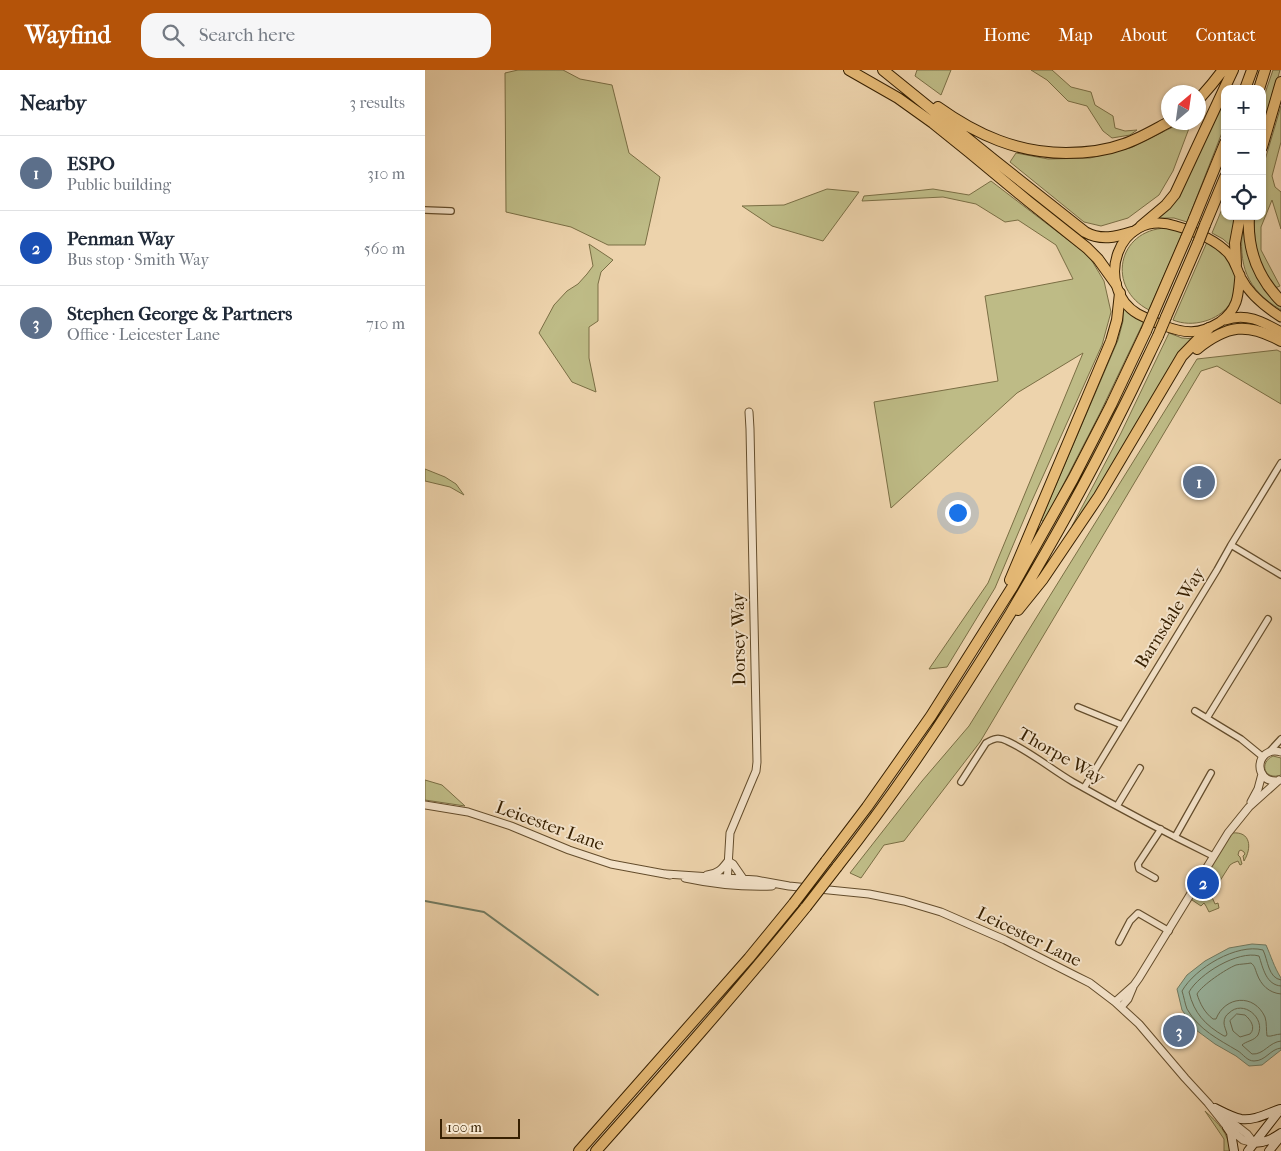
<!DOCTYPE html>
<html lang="en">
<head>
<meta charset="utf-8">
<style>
  body { margin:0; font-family:"IM FELL French Canon",serif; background:#f6f6f7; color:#1f2937 }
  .controls { position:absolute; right:15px; top:15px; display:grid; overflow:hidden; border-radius:10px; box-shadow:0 1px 4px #0004 }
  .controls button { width:45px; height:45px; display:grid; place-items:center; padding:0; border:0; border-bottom:1px solid #e0e1e3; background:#fff; color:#1f2937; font:25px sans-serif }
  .compass { position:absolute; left:736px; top:15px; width:45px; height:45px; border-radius:50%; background:#fff; box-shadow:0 1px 4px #0004; rotate:29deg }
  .scale { position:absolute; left:15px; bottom:12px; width:80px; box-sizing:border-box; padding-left:5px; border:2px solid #372001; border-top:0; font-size:14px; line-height:18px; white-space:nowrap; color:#372001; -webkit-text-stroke:4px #f3e2c9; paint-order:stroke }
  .you { position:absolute; left:532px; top:442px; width:18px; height:18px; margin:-12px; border:4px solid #fff; border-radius:50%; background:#1a73e8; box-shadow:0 0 0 8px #1a73e833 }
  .badge { display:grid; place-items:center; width:32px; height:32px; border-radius:50%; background:#b45309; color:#fff; font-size:16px; font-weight:700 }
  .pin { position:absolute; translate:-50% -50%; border:2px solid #fff; box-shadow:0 1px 5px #0006 }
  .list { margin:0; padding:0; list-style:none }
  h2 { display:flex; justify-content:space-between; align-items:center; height:65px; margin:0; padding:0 20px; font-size:21px }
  h2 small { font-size:16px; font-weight:400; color:#747a83 }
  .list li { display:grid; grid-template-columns:32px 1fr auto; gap:15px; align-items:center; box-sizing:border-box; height:75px; padding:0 20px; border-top:1px solid #e0e1e3 }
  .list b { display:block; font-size:19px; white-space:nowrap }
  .list p { margin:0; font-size:16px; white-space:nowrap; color:#747a83 }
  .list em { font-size:16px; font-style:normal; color:#747a83 }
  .icon { flex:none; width:28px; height:28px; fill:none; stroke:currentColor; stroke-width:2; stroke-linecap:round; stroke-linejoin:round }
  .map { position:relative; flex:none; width:856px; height:1081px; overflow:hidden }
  header { display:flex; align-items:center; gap:30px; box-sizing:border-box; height:70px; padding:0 25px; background:#b45309; color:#fff }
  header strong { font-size:24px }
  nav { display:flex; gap:28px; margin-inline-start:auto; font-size:18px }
  .search { width:350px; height:45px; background:#f6f6f7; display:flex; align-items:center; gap:12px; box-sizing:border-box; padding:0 18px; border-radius:15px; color:#747a83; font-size:19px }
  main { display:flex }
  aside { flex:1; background:#fff }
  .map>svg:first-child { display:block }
</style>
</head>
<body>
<header>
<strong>Wayfind</strong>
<div class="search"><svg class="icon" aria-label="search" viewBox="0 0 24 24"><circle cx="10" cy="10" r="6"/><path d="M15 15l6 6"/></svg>Search here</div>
<nav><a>Home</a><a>Map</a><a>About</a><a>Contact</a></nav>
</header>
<main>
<aside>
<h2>Nearby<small>3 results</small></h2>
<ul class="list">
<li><span class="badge" style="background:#5c6f8a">1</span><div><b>ESPO</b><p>Public building</p></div><em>310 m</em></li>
<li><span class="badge" style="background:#1a4fb4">2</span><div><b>Penman Way</b><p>Bus stop · Smith Way</p></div><em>560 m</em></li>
<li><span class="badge" style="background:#5c6f8a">3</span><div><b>Stephen George &amp; Partners</b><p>Office · Leicester Lane</p></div><em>710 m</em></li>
</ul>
</aside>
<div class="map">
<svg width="856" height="1081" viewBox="0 0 856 1081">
  <rect width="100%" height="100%" fill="#edd3ac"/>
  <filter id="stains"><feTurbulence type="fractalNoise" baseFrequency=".004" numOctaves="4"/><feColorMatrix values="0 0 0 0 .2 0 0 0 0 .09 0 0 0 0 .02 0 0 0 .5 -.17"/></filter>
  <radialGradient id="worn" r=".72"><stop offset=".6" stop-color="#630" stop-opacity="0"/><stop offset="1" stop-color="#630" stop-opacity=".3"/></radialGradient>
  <path fill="#bebb86" stroke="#7a6e44" d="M93,0H138L155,9L187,15L204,83L235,107L220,175H183L146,157L81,142L80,3Z
    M492,0H526L516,25L490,6Z
    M606,0H627L646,17L666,22L670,35L688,46L690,58L700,61L712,60L705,65L687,68L678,61L662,36L643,31L622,10Z
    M848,0H855L837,64V32Z
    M800,25V55L762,152L749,148H734L745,137Z
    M856,36V72L847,106L850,117L856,122V159L847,130L836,157V180L855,216L850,218L836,196L830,172L829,146H837V100Z
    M756,53H766L748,101L734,125L703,148L676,156L659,152L585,92L591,83L623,89L665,88L705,78Z
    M566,111L664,186L679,211L686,242L677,275L605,435L570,518L522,597L504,599L563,513L658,283L592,323L466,438L449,332L573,311L560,226L648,209L631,175L593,150L580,152L551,134L518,127L437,131L439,126L472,123L508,119L544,125Z
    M402,119L434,122L398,171L347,156L317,136L359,135Z
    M800,132V146H813L807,177L798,169L787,163Z
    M818,156C823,191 830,212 856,237V240C821,219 813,195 818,156Z
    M741,158L758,162L724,240C681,218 692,160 741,158Z
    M782,172C788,176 798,180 802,186C811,198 815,221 805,234C793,251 767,258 748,250Z
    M164,174L188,190L176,202L173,214V251L164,257V288L171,322L147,312L114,263L129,235L142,221L153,214L162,204L168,196Z
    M698,236L719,251L675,343L619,452L616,450L693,270L698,251Z
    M744,263L757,268L770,269L650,457L647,456L696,363Z
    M852,280L856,282V334L792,296L776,301L555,672L479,771L459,775L436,808L425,803L497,711L544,656L772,289Z
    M0,399L20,407L31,414L39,425L25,417L0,411Z
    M848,686L856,688V705C840,711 833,693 848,686Z
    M0,710L17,715L40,736L0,730Z
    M807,763C826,761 827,778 819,791L818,786L820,784L819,782L816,780L814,781L813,785L815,787L817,794L815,795L813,791L808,793L805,795L786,825L790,834L793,833L794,838L784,842L781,836L779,833L776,836L767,830L766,826Z
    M780,1041C794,1054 803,1062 805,1081H799V1069Z"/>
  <path fill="#9ab9a5" stroke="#727c63" d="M827,874L841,875C846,886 849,897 856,908V980L837,995L824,996L811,986L790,974L771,960L757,940L752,919L762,905L780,891L804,878Z"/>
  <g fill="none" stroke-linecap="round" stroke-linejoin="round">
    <path stroke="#686c53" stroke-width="1" d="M856,910C843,908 843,890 838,880C812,873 770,898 757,921C759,927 760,934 762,939C774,960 793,969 813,981C818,984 822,991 829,991C841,991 845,979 856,978
      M856,916C841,915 838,898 834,886C813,880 774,904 764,922C769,943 780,955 799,966H801L802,964C801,960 799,956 799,953C799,948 801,945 804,943C818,929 841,948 833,965C829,971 821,971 817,975L827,984C839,985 844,972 856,971
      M856,924C844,923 836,915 832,904C830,899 830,896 826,893C821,894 815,894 811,895C801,899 777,915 772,924C775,934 780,943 788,949H791C800,926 829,923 840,947C842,953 841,960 842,966C846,967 851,964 856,964
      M812,944L820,945C826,950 831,958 825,964L815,967L808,961L805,951Z"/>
    <path stroke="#727c63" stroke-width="2" d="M0,831L59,842L173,925"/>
    <g stroke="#644d2c" stroke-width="8">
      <path id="minor" d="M0,140L26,141
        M806,475L856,505
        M653,637L697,655
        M770,641L816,669L838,687
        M782,648L843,549
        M845,681L856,669
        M536,712L561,673C569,668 574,667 582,671C606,682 626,699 648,712C694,738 741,763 788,786
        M659,718L792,500L806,475L856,393
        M692,736L715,698
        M750,767L786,703
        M730,808L714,799L713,794L736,759
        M694,872L705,851L713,843L744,861"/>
    </g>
    <g stroke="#644d2c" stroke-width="9">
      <path id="tertiary" d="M853,711C827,713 830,675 856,682
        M826,732L833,719L837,704
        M0,735L43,742L86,756L144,780L186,794L245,805
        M303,791L308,794L319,810
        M241,804L331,810L364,816L444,824L479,831L516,842L580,870L651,906L665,913L690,932L714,954L760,1008L783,1033L802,1057L818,1070L829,1073
        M282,805C293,804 297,799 303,791
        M260,808C288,814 318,817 347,816
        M302,814L305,763L328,708L331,701L332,692L325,359L324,342
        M690,932L709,915L714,908L803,763L824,737L854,710
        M696,937L703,929L708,917
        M794,1042L822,1064L829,1073"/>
    </g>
    <g stroke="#372001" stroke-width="10">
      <path id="secondary" d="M790,1038C798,1042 807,1047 816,1049C829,1051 843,1043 855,1039
        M802,1057L806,1063L809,1081
        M829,1073C840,1073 847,1069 856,1063
        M823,1081L855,1040
        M844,1081L856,1066"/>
    </g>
    <g stroke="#372001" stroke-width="11">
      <path id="trunk" d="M815,205C814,214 814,223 811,232C808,240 802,247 795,252C774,265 760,264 737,255C729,252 721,248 713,244C668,217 692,137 751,156C769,161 791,170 804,184C811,193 811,198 816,208C825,225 840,237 856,247
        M800,250C821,242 838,252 856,262"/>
    </g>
    <g stroke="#372001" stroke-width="12">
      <path id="motorway" d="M424,0L473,28L508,53L544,82L603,131L662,178L673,189L691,214
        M458,0L569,90L660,162C676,171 691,167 707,162
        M820,19L827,0
        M834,19L840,0
        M774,29L787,14L798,0
        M513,37C552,65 593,83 641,83C661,83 680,81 699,74C714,69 729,60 744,52
        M837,77L856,12
        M824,146C822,179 833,208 856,231
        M769,149L800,73
        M780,155L800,107
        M716,156L741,135L750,124L808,0
        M811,194L810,173L815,146
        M729,242L761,168
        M741,247L773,173
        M772,279C802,255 822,252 856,271
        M585,510L686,271L692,250L695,223
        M593,540L618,509L674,426L757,286L784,258
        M401,791L442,737L506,646L588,516L648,409L686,335L721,261
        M412,797C475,717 532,631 585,544C623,480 660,415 693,348C707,321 720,293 733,266
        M154,1081L324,888L369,833
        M171,1081C242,1001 313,921 381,837"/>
    </g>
    <use href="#minor" stroke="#f3e2c9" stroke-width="5.5"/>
    <use href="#tertiary" stroke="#f3e2c9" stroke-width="7"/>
    <use href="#secondary" stroke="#f3e2c9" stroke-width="8"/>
    <use href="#trunk" stroke="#e6ba76" stroke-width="9"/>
    <use href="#motorway" stroke="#e6ba76" stroke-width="10"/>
    <g stroke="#372001" stroke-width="12" stroke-linecap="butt">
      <path id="motorway-bridge" d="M761,168L769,149
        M773,173L780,155
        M721,261L729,242
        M733,266L741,247
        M369,833L401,791
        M381,837L412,797"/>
    </g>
    <use href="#motorway-bridge" stroke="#e6ba76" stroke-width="10"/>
  </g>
  <g text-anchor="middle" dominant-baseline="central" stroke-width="4" stroke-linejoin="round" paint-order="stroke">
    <g font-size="18" fill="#372001" stroke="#f3e2c9">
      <text transform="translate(745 548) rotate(-58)">Barnsdale Way</text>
      <text transform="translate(314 569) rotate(-91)">Dorsey Way</text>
      <text transform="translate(636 686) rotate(30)">Thorpe Way</text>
      <text transform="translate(125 756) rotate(20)">Leicester Lane</text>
      <text transform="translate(604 867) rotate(26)">Leicester Lane</text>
    </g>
  </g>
  <rect width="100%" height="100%" filter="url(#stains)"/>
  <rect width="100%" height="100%" fill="url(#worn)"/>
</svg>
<div class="controls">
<button>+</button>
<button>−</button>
<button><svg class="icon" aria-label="locate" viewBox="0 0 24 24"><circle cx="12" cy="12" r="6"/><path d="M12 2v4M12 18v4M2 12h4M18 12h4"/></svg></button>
</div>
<svg class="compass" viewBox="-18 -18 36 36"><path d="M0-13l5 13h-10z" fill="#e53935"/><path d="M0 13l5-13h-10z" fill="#747a83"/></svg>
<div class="scale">100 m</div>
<div class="you"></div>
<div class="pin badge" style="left:774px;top:412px;background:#5c6f8a">1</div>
<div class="pin badge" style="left:778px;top:813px;background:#1a4fb4">2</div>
<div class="pin badge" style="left:754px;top:961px;background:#5c6f8a">3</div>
</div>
</main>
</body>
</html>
